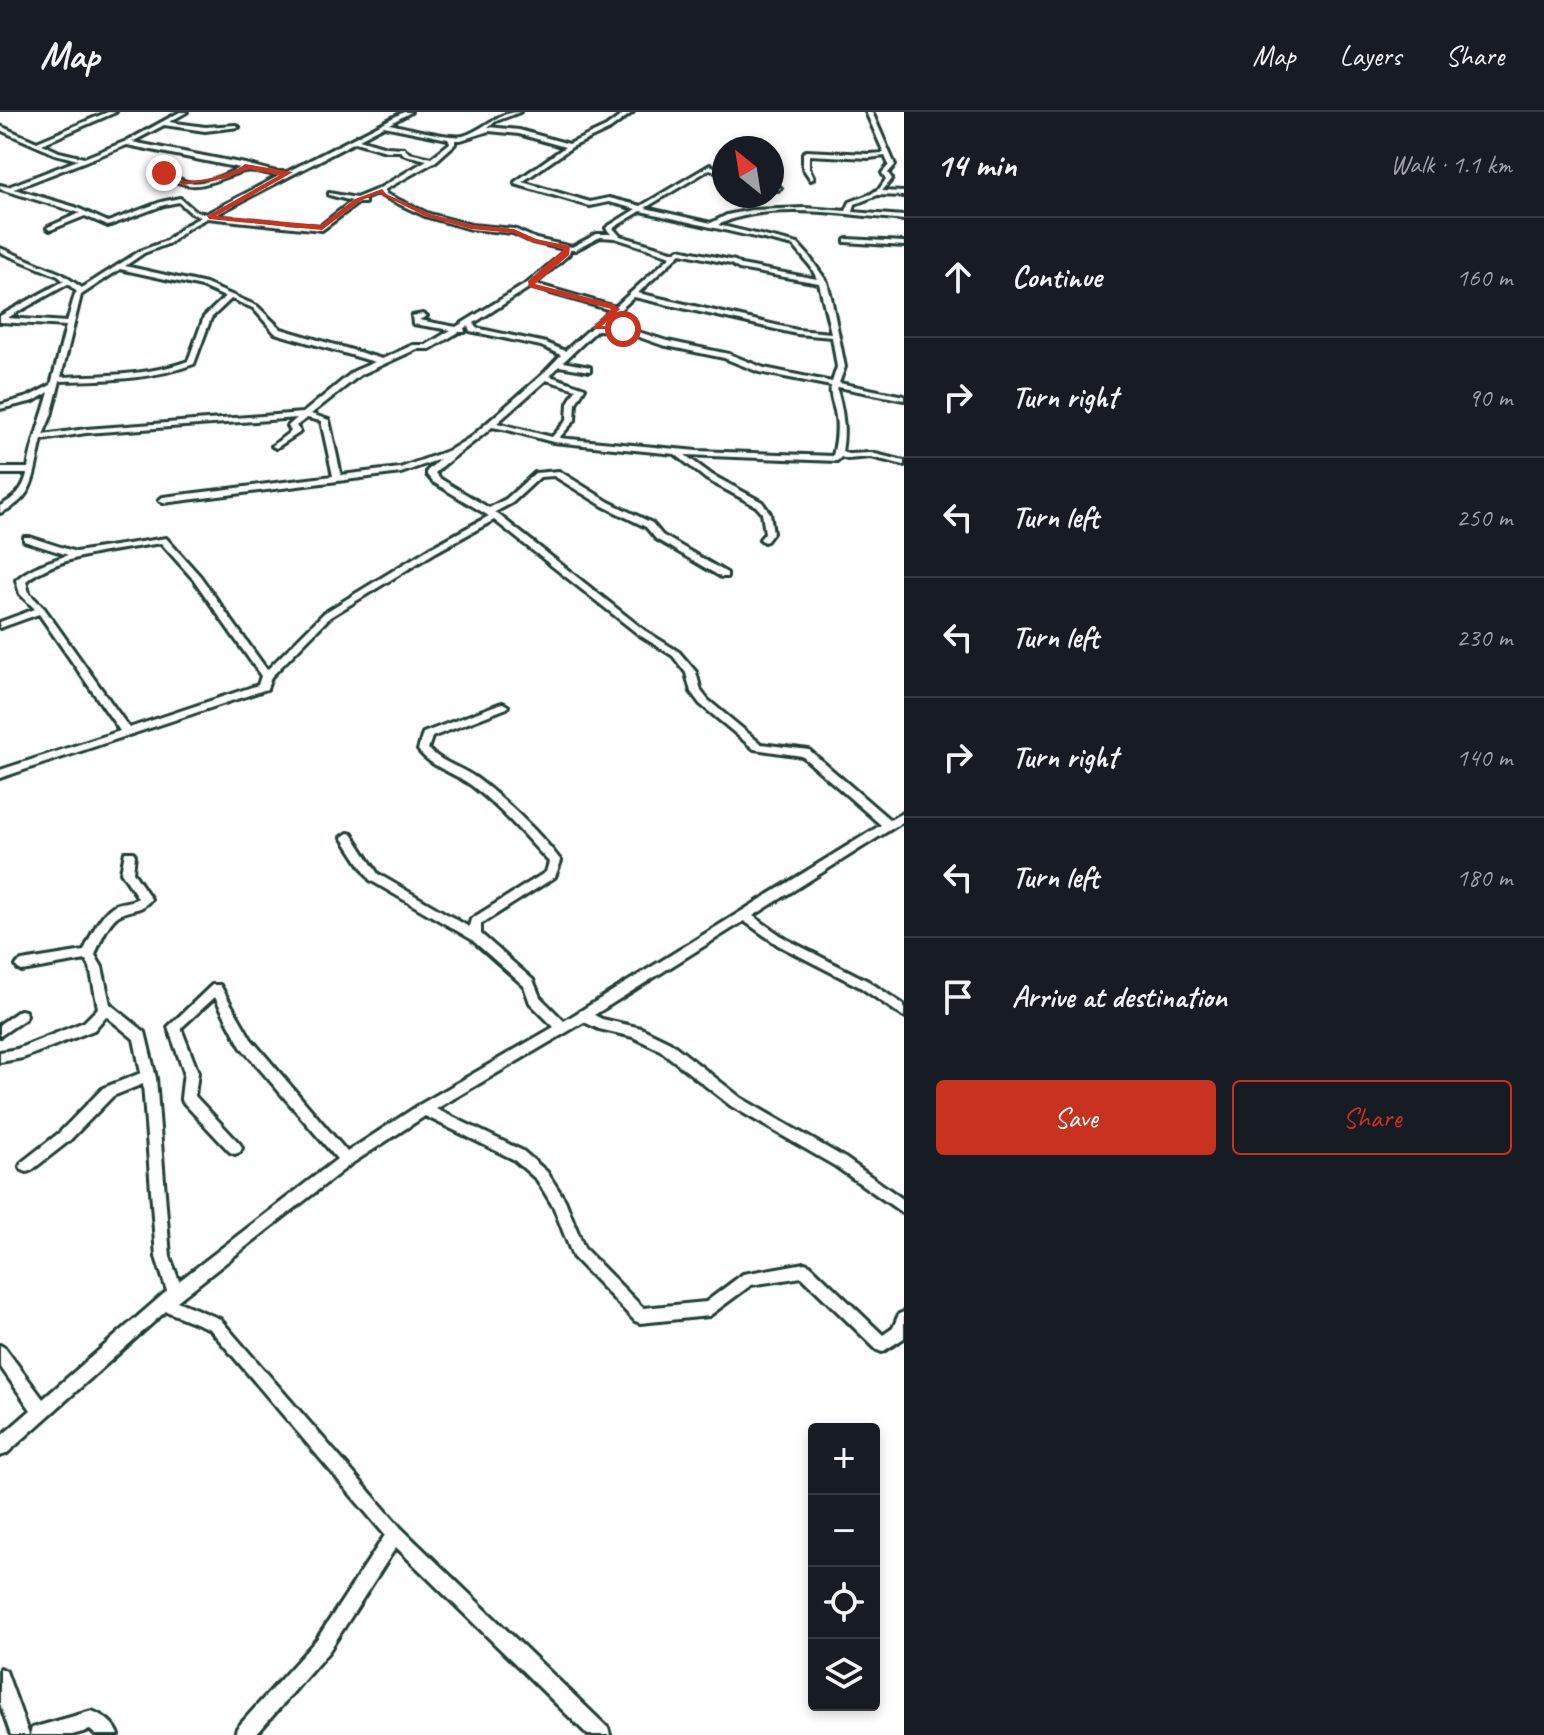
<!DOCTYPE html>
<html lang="en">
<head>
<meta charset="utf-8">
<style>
  body { margin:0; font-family:Caveat,sans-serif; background:#20242c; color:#f1f3f6 }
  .controls { position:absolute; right:24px; bottom:24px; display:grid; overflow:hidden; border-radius:8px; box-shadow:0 4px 12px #0003 }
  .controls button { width:72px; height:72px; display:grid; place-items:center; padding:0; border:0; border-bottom:2px solid #363941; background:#171b24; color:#f1f3f6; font:40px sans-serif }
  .compass { position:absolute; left:712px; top:24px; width:72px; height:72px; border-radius:50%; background:#171b24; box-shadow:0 4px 12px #0003; rotate:330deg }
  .stop { position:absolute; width:24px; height:24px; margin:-18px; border:6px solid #c8321e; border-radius:50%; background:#fff }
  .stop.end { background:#c8321e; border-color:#fff; box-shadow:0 2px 8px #0008 }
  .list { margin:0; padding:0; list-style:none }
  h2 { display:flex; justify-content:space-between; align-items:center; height:104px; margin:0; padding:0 32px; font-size:34px }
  h2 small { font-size:26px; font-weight:400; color:#9ea1a6 }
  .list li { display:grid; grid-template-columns:52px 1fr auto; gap:24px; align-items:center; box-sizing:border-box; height:120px; padding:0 32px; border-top:2px solid #363941 }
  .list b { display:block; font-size:30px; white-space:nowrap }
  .list em { font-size:26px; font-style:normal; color:#9ea1a6 }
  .actions { display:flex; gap:16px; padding:24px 32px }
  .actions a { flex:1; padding:18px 0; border:2px solid #c8321e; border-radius:8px; text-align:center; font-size:28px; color:#c8321e }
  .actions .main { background:#c8321e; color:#fff }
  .icon { flex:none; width:44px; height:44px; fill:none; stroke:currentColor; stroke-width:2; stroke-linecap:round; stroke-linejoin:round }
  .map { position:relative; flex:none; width:904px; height:1623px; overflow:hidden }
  header { display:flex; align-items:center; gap:48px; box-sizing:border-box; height:112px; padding:0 40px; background:#171b24; border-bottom:2px solid #363941 }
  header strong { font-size:38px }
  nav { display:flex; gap:44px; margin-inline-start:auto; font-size:28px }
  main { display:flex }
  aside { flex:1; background:#171b24 }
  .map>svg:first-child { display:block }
</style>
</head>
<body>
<header>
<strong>Map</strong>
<nav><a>Map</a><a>Layers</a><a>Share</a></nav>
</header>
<main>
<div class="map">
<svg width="904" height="1623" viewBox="0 0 904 1623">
  <rect width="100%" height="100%" fill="#fff"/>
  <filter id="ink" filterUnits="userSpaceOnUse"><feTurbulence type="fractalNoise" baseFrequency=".0125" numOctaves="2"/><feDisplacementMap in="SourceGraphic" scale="16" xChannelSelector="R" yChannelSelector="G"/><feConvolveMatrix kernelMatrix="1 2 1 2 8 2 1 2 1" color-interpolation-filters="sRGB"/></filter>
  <g filter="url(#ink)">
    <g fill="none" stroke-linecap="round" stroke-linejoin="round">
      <g stroke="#1f3d34" stroke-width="6">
        <path id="minor" d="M108,0H116L42,32L59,40L84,46L129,28L180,0H187L169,10L205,15L236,13L239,15L205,19L164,13L132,30L245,52L276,60H287L404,0H411L389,12C405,15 450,27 463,24C484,18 496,0 520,0L496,9L488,15L519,18L569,32L606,15L626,0H633L610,17L572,35L522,70L590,90L609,86L641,94L710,53L724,59V63L710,57L645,96L711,111L727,103L751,98L805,96L846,99L850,90L871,82L880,76L886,67L882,61L889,53L885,44L869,46L809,43V56L814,66L811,68L803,56V41L806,39L869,42L884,41L866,0H872L895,53L888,61L892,67L882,79L904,80V84L878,83L855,92L853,100L904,104V108C850,103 767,88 718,113L798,132L808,143L827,170L831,185L845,255L839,271L904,284V288L838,275L837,278C843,299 846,317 842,340L848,342L871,341L904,349V353L871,345L847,347L841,345L837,349L685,343L712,363L762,390L770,401L773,421L767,429L764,430L760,427L765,421L762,401L756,394L706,367L675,342L553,330L508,318L492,315C473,332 453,344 435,361L439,366L489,396L506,387L535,361L559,359L609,390L652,411L662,423L727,461V465H721L656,427L646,415L603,394L554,364L540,365L512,391L495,400L644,518L679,540L696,560L701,579L708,588L761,632L809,638L890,708L904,700V709L753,804L786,827L868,869L904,893V905L860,875L778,833L744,809L594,903L602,907L641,916L670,930L741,986L845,1046L904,1088V1102L835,1054L731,994L660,938L633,925L599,917L584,910L436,997L523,1039L547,1060L565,1088L584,1136L643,1196L706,1190L743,1162L805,1151L810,1153L883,1223L893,1216L899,1202L904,1200V1226L882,1240L877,1238L802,1165L751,1173L709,1204L640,1211L635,1209L573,1145L554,1096L537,1068L513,1047L425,1004L351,1052L177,1189L220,1207L401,1416L608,1616L610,1623H588L396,1435L329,1539L256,1623H235L237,1616L317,1527L385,1423L210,1217L166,1199L6,1342L0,1344V1325L31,1298L0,1254V1233L5,1236L43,1287L167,1179L156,1145L143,972L113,984L69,1029L32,1058L27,1060L22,1058L20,1054L22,1050L59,1021L103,976L141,961L134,927L106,904L94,918L23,946L0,950V940L17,937L84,910L98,896L90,855L86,848L22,859L18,857L16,854L18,851L22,849L84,839C90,825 100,802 113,794C120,789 129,792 138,786L121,760L125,740H133L135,743L133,760L151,787C141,799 136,796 123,801C109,806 100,830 95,843L102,855L110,892L145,920L146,924L156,966L170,1145L179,1169L337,1047L241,935L215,885L181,916L198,960L195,984L240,1032L242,1036L240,1040L235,1042L230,1040L183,990L181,986L184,960L168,915L212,873H220L251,927L347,1040L419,993L554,915L530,891L524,874L471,827L370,768L342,725L348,721L352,722L378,762L469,815L471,807L546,760L549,750C524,723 500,695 471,673C453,660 432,656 418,638L423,621L499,592L503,591L508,594L507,596L432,625L428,637C442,651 461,655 476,666C503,686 541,722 561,749L555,765L481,812V822L533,868L540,885L564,909L881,713L802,644L754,637L700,592L691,580L686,561L673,544L638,522L494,408L436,440L330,505L271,565L267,577L0,666V658L120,619L39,502L0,516V510L35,497L20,482L16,468C31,454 49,450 68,443L24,429V425H30L76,440L166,426L200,464L267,558L324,501L430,436L489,404L433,370L427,363V359L440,347L401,361L163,391L159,388L163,385L333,364L321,309L307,306L296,314L300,319L299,321L276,336L272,334L291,319L288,314L297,306L86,321L42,328C33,361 37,386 0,401V394C15,386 23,378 27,362H0V356H28C32,330 42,306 49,280L34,289L0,297V293L28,285L51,273L66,214L0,210V204L64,169L58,164L0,140V136L62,162L82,176L140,139L166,129L184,114L201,105L191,101L179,90L164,93L108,114L85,104L50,118L47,116L48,115L80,101L0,77V73L8,75L78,48L55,42L0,18V14L37,30ZM384,14L448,27L450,31L431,46L409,41L404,36L386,35L359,27ZM489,19L519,22L565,35L515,70V72L590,94L609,90L636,97L607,115L606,116L611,122H597L572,135L536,127L514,117L471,113L429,102L386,82L384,78L436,49L455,32V28H461ZM355,30L386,39H400L405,43L427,48L378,77L356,86L329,81V83L352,89L320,114L213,104ZM127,33L240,56C224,63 202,75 184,69C178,67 172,63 166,60L161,61C197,85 209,68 244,59C255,56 269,64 281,63L206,102L195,99L180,86L161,90L108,110L75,95L14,77ZM379,81L382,84L425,104L471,117L513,121L532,130L564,137V140L529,170L456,215L419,208L427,204L423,202L412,204L413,212L451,218L426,233H413L382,247L281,217L257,194L206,172L125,154L144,141L170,131L188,116L207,106L322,118L358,91H365V89L362,88ZM641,99L794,134L811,155L817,167L741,153L735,149L679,137L675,140L620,124L613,116ZM600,125L615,126L671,144L615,195L535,172L569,142L570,138H575ZM681,141L731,152L739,157L819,171L831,221L797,218L638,181ZM120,157L202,175L225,185L204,205L188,249C147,264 104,263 61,265L81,183ZM68,172L77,180L75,182L67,210L7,206ZM530,175L611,198L565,239L546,231L476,216L474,211ZM634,185L797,222L832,225L837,255L832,270L764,256L729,242L667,229L623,215L602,214ZM231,187L253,196L275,221L375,250L354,259L303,301L86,317L43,323L51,304L60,269C105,268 150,268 194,252L211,206ZM468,214L470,219L541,234L561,243L542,263L471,325L450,338L400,356L341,363L329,308L311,302L360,263L417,237H430L459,220H465L464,216ZM597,218L622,219L662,233L724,246L759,260L831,274C829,285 835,295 836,305C838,319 836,331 833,344L697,339L559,326L575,308L576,291L585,276L550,264L559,254L590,259V255L563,250ZM546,268L576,277L568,291L567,308L552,325L497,311ZM161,431L194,468L261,564L258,573L129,616L44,496L29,481L26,469C57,443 121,438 161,431Z
          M772,73L780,75L781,76L778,78L772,77Z
          M847,127L904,130V134L845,130V128Z
          M20,898L25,899L26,903L25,907L0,924V912Z
          M0,1556L6,1559L29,1623H11L0,1592Z
          M92,1599C103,1603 115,1612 119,1623H96L90,1618L72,1623H30L32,1616L39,1614Z"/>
      </g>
      <use href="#minor" fill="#fff" fill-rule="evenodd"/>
    </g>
  </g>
  <path fill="#c8321e" d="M245,52L293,60L216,104L321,113L355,87L382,77L386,82L430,102L472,113L514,117L536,127L570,134L569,143L535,172L613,192L620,197L602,214L627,217H592L611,197L529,175L528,169L564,137L532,130L513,121L471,117L425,104L379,81L360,89L322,118L209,107L207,104L280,63L248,57L227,66L184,73L160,61C170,59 174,67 184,69C198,71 236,61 245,52Z"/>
</svg>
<div class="controls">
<button>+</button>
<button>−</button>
<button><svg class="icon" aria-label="locate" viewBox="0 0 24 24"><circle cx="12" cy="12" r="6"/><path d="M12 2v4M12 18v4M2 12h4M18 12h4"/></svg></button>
<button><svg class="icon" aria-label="layers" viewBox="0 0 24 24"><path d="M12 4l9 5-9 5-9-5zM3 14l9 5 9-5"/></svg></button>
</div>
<svg class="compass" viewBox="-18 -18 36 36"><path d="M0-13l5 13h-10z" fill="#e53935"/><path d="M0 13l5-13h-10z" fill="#9ea1a6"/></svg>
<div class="stop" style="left:623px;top:217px"></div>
<div class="stop end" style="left:164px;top:61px"></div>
</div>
<aside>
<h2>14 min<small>Walk · 1.1 km</small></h2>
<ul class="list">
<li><svg class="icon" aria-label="ahead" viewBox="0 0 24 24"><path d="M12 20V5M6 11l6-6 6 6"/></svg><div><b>Continue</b></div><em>160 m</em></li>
<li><svg class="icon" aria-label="right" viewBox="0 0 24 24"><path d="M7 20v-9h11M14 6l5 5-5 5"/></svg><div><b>Turn right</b></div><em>90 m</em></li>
<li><svg class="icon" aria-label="left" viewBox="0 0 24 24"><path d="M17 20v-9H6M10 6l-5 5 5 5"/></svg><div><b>Turn left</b></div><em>250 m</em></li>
<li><svg class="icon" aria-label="left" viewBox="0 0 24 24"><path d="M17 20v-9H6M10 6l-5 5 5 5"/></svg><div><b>Turn left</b></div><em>230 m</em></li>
<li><svg class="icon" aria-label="right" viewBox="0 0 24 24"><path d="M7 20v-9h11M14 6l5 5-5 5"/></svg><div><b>Turn right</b></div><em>140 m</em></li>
<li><svg class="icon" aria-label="left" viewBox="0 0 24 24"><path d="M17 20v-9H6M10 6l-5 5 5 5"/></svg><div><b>Turn left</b></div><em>180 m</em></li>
<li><svg class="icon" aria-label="arrive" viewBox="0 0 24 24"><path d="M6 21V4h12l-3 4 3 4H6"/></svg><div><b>Arrive at destination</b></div></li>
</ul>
<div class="actions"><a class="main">Save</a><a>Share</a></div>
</aside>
</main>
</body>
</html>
